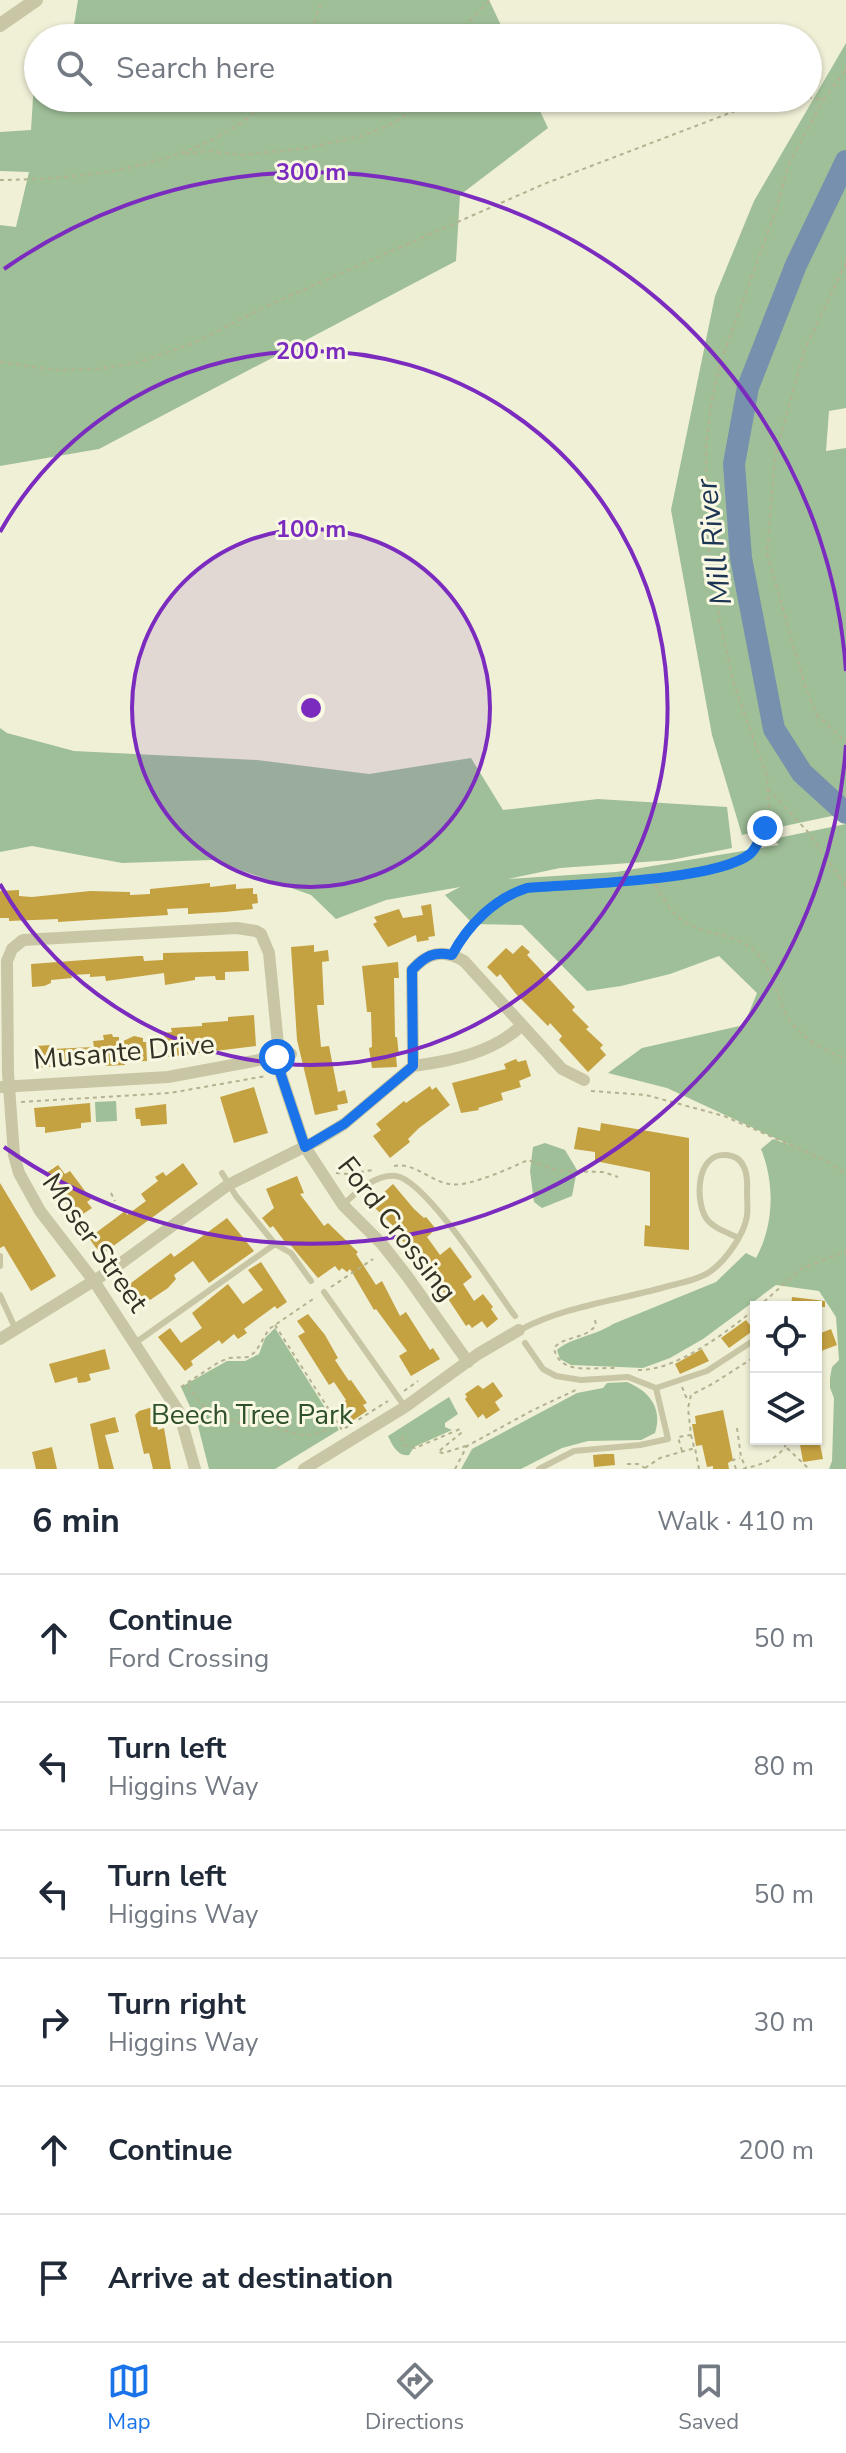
<!DOCTYPE html>
<html lang="en">
<head>
<meta charset="utf-8">
<style>
  body { margin:0; font-family:"Nunito Sans",sans-serif; background:#f2f2f3; color:#1f2937 }
  .controls { position:absolute; right:24px; bottom:24px; display:grid; overflow:hidden; border-radius:0px; box-shadow:0 2px 6px #0004 }
  .controls button { width:72px; height:72px; display:grid; place-items:center; padding:0; border:0; border-bottom:2px solid #e0e1e3; background:#fff; color:#1f2937; font:40px sans-serif }
  .stop { position:absolute; width:24px; height:24px; margin:-18px; border:6px solid #1a73e8; border-radius:50%; background:#fff }
  .stop.end { background:#1a73e8; border-color:#fff; box-shadow:0 2px 8px #0008 }
  .list { margin:0; padding:0; list-style:none }
  h2 { display:flex; justify-content:space-between; align-items:center; height:104px; margin:0; padding:0 32px; font-size:34px }
  h2 small { font-size:26px; font-weight:400; color:#747a83 }
  .list li { display:grid; grid-template-columns:52px 1fr auto; gap:24px; align-items:center; box-sizing:border-box; height:128px; padding:0 32px; border-top:2px solid #e0e1e3 }
  .list b { display:block; font-size:30px; white-space:nowrap }
  .list p { margin:0; font-size:26px; white-space:nowrap; color:#747a83 }
  .list em { font-size:26px; font-style:normal; color:#747a83 }
  .icon { flex:none; width:44px; height:44px; fill:none; stroke:currentColor; stroke-width:2; stroke-linecap:round; stroke-linejoin:round }
  .map { position:relative; flex:none; width:846px; height:1469px; overflow:hidden }
  .search { position:absolute; background:#fff; box-shadow:0 2px 6px #0004; left:24px; right:24px; top:24px; height:88px; display:flex; align-items:center; gap:20px; box-sizing:border-box; padding:0 28px; border-radius:44px; color:#747a83; font-size:30px }
  .sheet { height:872px; background:#fff }
  nav { display:flex; justify-content:space-around; align-items:center; box-sizing:border-box; height:112px; border-top:2px solid #e0e1e3; background:#fff; font-size:22px; color:#747a83 }
  nav a { display:grid; justify-items:center; gap:4px }
  nav .on { color:#1a73e8 }
  .map>svg:first-child { display:block }
</style>
</head>
<body>
<div class="map">
<svg width="846" height="1469" viewBox="0 0 846 1469">
  <rect width="100%" height="100%" fill="#f0f0d7"/>
  <path fill="#9fbf98" d="M78,0H489L507,38H68L73,31Z
    M846,43V408L829,411L826,451L846,448V813L742,835L712,735L671,510L715,296L754,201Z
    M38,77V98H534L548,128L460,195L456,261L99,449L0,466V225L16,227L29,172L0,171V132L31,130L34,82Z
    M0,728L7,733L74,751L257,760L369,774L471,758L503,810L598,799L727,807L732,848L671,860L560,868L508,879L616,872L779,845L773,839L846,824V1469H829L832,1461L834,1398L830,1388V1378L832,1367L839,1360L836,1317L819,1291L776,1285L703,1339L670,1358L643,1368L571,1365L560,1359L557,1350C568,1339 597,1335 613,1324L716,1282L746,1253L756,1258C774,1225 775,1184 761,1149L773,1139L790,1145L667,1088L608,1073L642,1048L744,1025L757,993L719,956L670,974L621,986L587,991L522,925L473,924L445,895L460,887L386,900L336,919L311,895L212,860L122,863L32,846L0,852Z
    M116,1101L117,1121L96,1122L95,1102Z
    M545,1143L565,1150L577,1170L572,1196L542,1208L534,1202L530,1171L533,1147Z
    M275,1328L339,1430L275,1469H209L197,1422L181,1387L227,1361H245L259,1354L265,1338Z
    M627,1382C649,1391 663,1408 655,1433L641,1440L588,1441L562,1448L521,1469H461L472,1449L577,1393L603,1388L607,1383Z
    M449,1397L458,1414L445,1423V1427L452,1430L414,1447L409,1455C398,1457 392,1445 388,1436Z"/>
  <g fill="none" stroke-linecap="round" stroke-linejoin="round">
    <path stroke="#7790ad" stroke-width="22" d="M846,161L796,265L748,387L734,464L741,558L774,729L802,773L846,813"/>
  </g>
  <path fill="#c4a141" d="M210,883V887L236,884V889L253,888V894H257L258,903L252,904L253,909L225,912L188,914V908L167,909L168,915L58,922V919L9,921V918H0V891L19,890V896L32,897L90,891L130,892V895L150,894V889Z
    M431,904L435,936L428,937L429,940L417,942L416,935L388,947L373,924L377,922L374,917L399,909L403,918L423,915L421,906Z
    M314,945V952L328,950L329,961L322,962L324,1005H317L321,1047L329,1046L338,1092L345,1090L348,1103L337,1105L338,1110L315,1115L297,1040L291,947Z
    M522,945L530,952L527,955L575,1007L572,1010L589,1027L586,1029L603,1045L600,1048L606,1055L588,1072L559,1040L562,1036L550,1023L548,1026L517,995L500,974L497,977L487,967L506,948L513,954Z
    M248,951L249,971L225,972V980H216L215,976L195,977V980L165,985L164,973L106,981L105,976L90,977V974L71,975L72,978L51,980V983L44,986L32,987L31,964L138,956H143L144,961L163,960V953Z
    M398,962L399,978H394L395,1037H397L399,1056H396L397,1067L372,1068L369,1048L372,1047L371,1012H367L362,966Z
    M254,1015L256,1046L166,1057L164,1033L172,1032L171,1028L202,1026V1023L228,1021V1017Z
    M112,1034L113,1037H119V1043L134,1036L143,1038V1042H146L147,1061L124,1062L125,1065L105,1066V1063L35,1068L34,1049L36,1046L51,1045V1049L94,1047L93,1041L104,1040L103,1035Z
    M516,1059L518,1062L526,1060L531,1076L519,1081L521,1087L501,1093L503,1100L478,1108L479,1110L461,1113L452,1083L506,1069L504,1064Z
    M430,1086L432,1090L436,1087L450,1105L419,1128L408,1139L410,1142L390,1158L373,1136L381,1130L376,1124L404,1101L406,1103Z
    M254,1087L268,1133L234,1143L220,1097Z
    M90,1103L91,1122L81,1123V1128L45,1133V1127H36L34,1108Z
    M166,1104L167,1124L141,1126L140,1119H136L135,1108Z
    M601,1123L689,1138V1250L644,1246L645,1225L650,1226V1172L595,1161V1152L574,1149L578,1127L600,1131Z
    M183,1163L198,1184L101,1255L89,1238L125,1211L127,1215L146,1201L141,1194L158,1181L155,1177L163,1172L166,1176Z
    M58,1165L65,1174L70,1171L91,1199L87,1202L92,1208L77,1218L45,1174Z
    M297,1176L304,1193L300,1194L324,1226L328,1223L358,1252L356,1254L376,1285L382,1281L400,1316L406,1312L430,1350L433,1348L440,1359L411,1376L399,1356L407,1351L376,1309L374,1310L350,1269L347,1272L342,1268L339,1271L335,1266L318,1278L288,1242H285L273,1226L270,1228L262,1218L274,1208L266,1189Z
    M0,1183L56,1276L31,1291L4,1246L0,1248Z
    M393,1184L414,1209L424,1218L426,1217L436,1229L427,1237L440,1255L450,1247L462,1263L472,1277L463,1284L474,1301L483,1294L493,1307L491,1309L498,1319L487,1328L482,1321L472,1328L469,1324L466,1326L431,1273L400,1238L402,1235L371,1204Z
    M227,1218L254,1251L209,1283L193,1261L174,1275L176,1279L168,1288L150,1300L147,1297L139,1303L127,1286L171,1253L174,1257Z
    M261,1262L287,1302L277,1309L275,1306L244,1329L247,1333L238,1339L234,1334L222,1344L219,1340L191,1361L193,1365L185,1371L158,1337L170,1328L181,1343L202,1328L192,1313L228,1284L243,1304L263,1290L248,1270Z
    M792,1297L825,1301V1307H791Z
    M308,1314L325,1335L338,1358L335,1360L349,1381L351,1380L367,1403L363,1405L367,1411L352,1421L341,1404L346,1400L334,1382L329,1385L298,1336L305,1332L297,1321Z
    M746,1320L754,1330L729,1348L721,1338Z
    M831,1329L837,1345L816,1353V1335Z
    M105,1349L110,1369L89,1374L91,1380L86,1382L78,1383L77,1377L55,1383L49,1364Z
    M702,1349L709,1361L680,1374L675,1364Z
    M493,1382L503,1396L495,1402L500,1410L486,1419L483,1414L478,1418L465,1399L467,1397L465,1394L478,1385L483,1389Z
    M153,1407L158,1430L164,1428L171,1469H153L149,1453L144,1454L135,1415L139,1411Z
    M723,1410L733,1460L728,1463L729,1469H713V1466L707,1467L702,1445L696,1446L692,1424H696L695,1416Z
    M115,1417L119,1432L105,1435L114,1469H99L90,1424Z
    M799,1439H819L823,1459L803,1462Z
    M52,1447L57,1469H36L32,1452Z
    M605,1454H614L615,1465L594,1467L593,1455Z"/>
  <g fill="none" stroke-linecap="round" stroke-linejoin="round">
    <path stroke="#b4b18e" stroke-width="2" stroke-dasharray="4 4" stroke-linecap="butt" d="M309,38L322,0
      M453,38L490,0
      M808,97L823,100L846,70
      M185,154L208,151L242,155L306,148L362,136L394,123L426,98
      M0,180C92,179 203,166 271,98
      M846,263L804,351L775,457L767,553L805,686L817,715L846,742
      M0,362L56,370L98,369L139,362L194,343L269,305L544,184L769,98
      M768,789L808,832L846,886
      M651,878C661,893 669,913 685,922C708,936 738,933 758,954C772,970 775,991 784,1010C793,1033 823,1051 846,1058
      M459,944C480,919 495,898 527,888L693,874L742,859L753,852L765,828L769,810L767,777L734,684L720,623L707,536L706,446L711,404L720,364L776,210L788,166L823,100
      M591,1091L646,1095L724,1116L825,1160L846,1174
      M21,1102L170,1093L266,1076
      M394,1166C414,1162 430,1181 449,1184C468,1188 510,1168 528,1160L558,1171L603,1172L618,1177
      M336,1173L348,1174L373,1170
      M111,1193L115,1201
      M331,1287L373,1259
      M758,1307L801,1269L846,1251
      M595,1320L596,1325C585,1340 565,1335 554,1348C559,1376 594,1367 615,1368
      M275,1325L342,1430L388,1401
      M638,1370C676,1371 727,1332 756,1308
      M188,1385C201,1406 205,1411 229,1419C235,1421 240,1424 247,1425C253,1426 260,1424 266,1425C296,1431 304,1446 336,1423
      M181,1387L219,1362L229,1358L249,1357L256,1351L269,1329L316,1297
      M682,1387L686,1397H689
      M404,1391L418,1381
      M737,1428L741,1457L746,1468
      M691,1435L694,1447
      M402,1437L404,1445L415,1448L460,1429L461,1433L438,1452L443,1453L466,1446
      M787,1448L809,1469
      M682,1451L678,1437L691,1435L688,1408L691,1395L714,1383L756,1356
      M627,1464H638L645,1468
      M645,1468L660,1458L695,1448L699,1469
      M455,1469L467,1446L533,1410L578,1389
      M736,1469L733,1460L740,1458
      M743,1469C761,1465 783,1458 788,1439"/>
    <path stroke="#c8c6a4" stroke-width="6" d="M343,1205C357,1191 376,1174 396,1176C426,1180 495,1289 515,1316
      M275,1244L291,1253L311,1281
      M0,1256V1266
      M324,1292L405,1407
      M0,1295L16,1330
      M520,1330C565,1306 616,1301 665,1287C680,1283 698,1280 711,1271C726,1260 744,1235 747,1216C748,1208 747,1199 747,1192C748,1176 746,1156 726,1155C696,1153 695,1200 706,1218C713,1228 726,1232 737,1237
      M135,1343L275,1244L236,1196L222,1173
      M525,1343L543,1369L556,1376L581,1380L628,1377L656,1388L668,1439L640,1445L574,1451L539,1469
      M656,1388L707,1371L756,1339"/>
    <path stroke="#c8c6a4" stroke-width="12" d="M521,1026C492,1053 451,1061 413,1066L412,970C428,952 443,949 464,961L562,1069L584,1080
      M0,1087L168,1077L291,1054
      M0,1339L113,1269L228,1185L316,1141L344,1124L413,1066
      M195,1469L179,1412L94,1281L40,1211L19,1173L14,1155L8,1073L7,961L12,949L23,940L237,928L256,931L261,934L269,953L281,1075L305,1147L343,1205L382,1244L407,1276L468,1362
      M304,1469L405,1407L478,1354L519,1330"/>
    <path stroke="#c8c6a4" stroke-width="14" d="M0,25L36,0"/>
  </g>
  <g fill="none" stroke-linecap="round" stroke-linejoin="round">
    <path stroke="#1a73e8" stroke-width="10" d="M277,1057L281,1075L305,1147L344,1124L413,1066L412,970C425,956 434,951 452,955C468,925 495,898 527,888C575,884 716,881 750,854C757,848 761,836 765,828"/>
  </g>
  <circle cx="311" cy="708" r="179" fill="#7b2cbf" fill-opacity=".12"/>
  <g fill="none" stroke="#7b2cbf" stroke-width="4">
    <circle cx="311" cy="708" r="179"/>
    <path d="M0 532A357 357 0 1 1 0 884"/>
    <path d="M846 745A536 536 0 0 1 4 1147M4 269A536 536 0 0 1 846 671"/>
  </g>
  <g text-anchor="middle" dominant-baseline="central" stroke-width="6" stroke-linejoin="round" paint-order="stroke">
    <g font-size="28" fill="#333125" stroke="#f8f8e3">
      <text transform="translate(124 1052) rotate(-5)">Musante Drive</text>
      <text transform="translate(397 1229) rotate(52)">Ford Crossing</text>
      <text transform="translate(95 1243) rotate(55)">Moser Street</text>
    </g>
    <g font-size="28" fill="#2f512a" stroke="#f8f8e3">
      <text x="252" y="1415">Beech Tree Park</text>
    </g>
    <g font-size="30" font-style="italic" fill="#1c3554" stroke="#f8f8e3">
      <text transform="translate(714 542) rotate(-97)">Mill River</text>
    </g>
  </g>
  <circle cx="311" cy="708" r="12" fill="#7b2cbf" stroke="#f8f8e3" stroke-width="4"/>
  <g font-size="24" text-anchor="middle" font-weight="bold" fill="#7b2cbf" stroke="#f8f8e3" stroke-width="6" stroke-linejoin="round" paint-order="stroke">
    <text x="311" y="180">300 m</text>
    <text x="311" y="359">200 m</text>
    <text x="311" y="537">100 m</text>
  </g>
</svg>
<div class="controls">
<button><svg class="icon" aria-label="locate" viewBox="0 0 24 24"><circle cx="12" cy="12" r="6"/><path d="M12 2v4M12 18v4M2 12h4M18 12h4"/></svg></button>
<button><svg class="icon" aria-label="layers" viewBox="0 0 24 24"><path d="M12 4l9 5-9 5-9-5zM3 14l9 5 9-5"/></svg></button>
</div>
<div class="stop" style="left:277px;top:1057px"></div>
<div class="stop end" style="left:765px;top:828px"></div>
<div class="search"><svg class="icon" aria-label="search" viewBox="0 0 24 24"><circle cx="10" cy="10" r="6"/><path d="M15 15l6 6"/></svg>Search here</div>
</div>
<section class="sheet">
<h2>6 min<small>Walk · 410 m</small></h2>
<ul class="list">
<li><svg class="icon" aria-label="ahead" viewBox="0 0 24 24"><path d="M12 20V5M6 11l6-6 6 6"/></svg><div><b>Continue</b><p>Ford Crossing</p></div><em>50 m</em></li>
<li><svg class="icon" aria-label="left" viewBox="0 0 24 24"><path d="M17 20v-9H6M10 6l-5 5 5 5"/></svg><div><b>Turn left</b><p>Higgins Way</p></div><em>80 m</em></li>
<li><svg class="icon" aria-label="left" viewBox="0 0 24 24"><path d="M17 20v-9H6M10 6l-5 5 5 5"/></svg><div><b>Turn left</b><p>Higgins Way</p></div><em>50 m</em></li>
<li><svg class="icon" aria-label="right" viewBox="0 0 24 24"><path d="M7 20v-9h11M14 6l5 5-5 5"/></svg><div><b>Turn right</b><p>Higgins Way</p></div><em>30 m</em></li>
<li><svg class="icon" aria-label="ahead" viewBox="0 0 24 24"><path d="M12 20V5M6 11l6-6 6 6"/></svg><div><b>Continue</b></div><em>200 m</em></li>
<li><svg class="icon" aria-label="arrive" viewBox="0 0 24 24"><path d="M6 21V4h12l-3 4 3 4H6"/></svg><div><b>Arrive at destination</b></div></li>
</ul>
</section>
<nav>
<a class="on"><svg class="icon" aria-label="map" viewBox="0 0 24 24"><path d="M3 6l6-2 6 2 6-2v14l-6 2-6-2-6 2zM9 4v14M15 6v14"/></svg>Map</a>
<a><svg class="icon" aria-label="directions" viewBox="0 0 24 24"><path d="M12 3l9 9-9 9-9-9zM9 14v-3h6M13 9l2 2-2 2"/></svg>Directions</a>
<a><svg class="icon" aria-label="saved" viewBox="0 0 24 24"><path d="M7 4h10v16l-5-4-5 4z"/></svg>Saved</a>
</nav>
</body>
</html>
